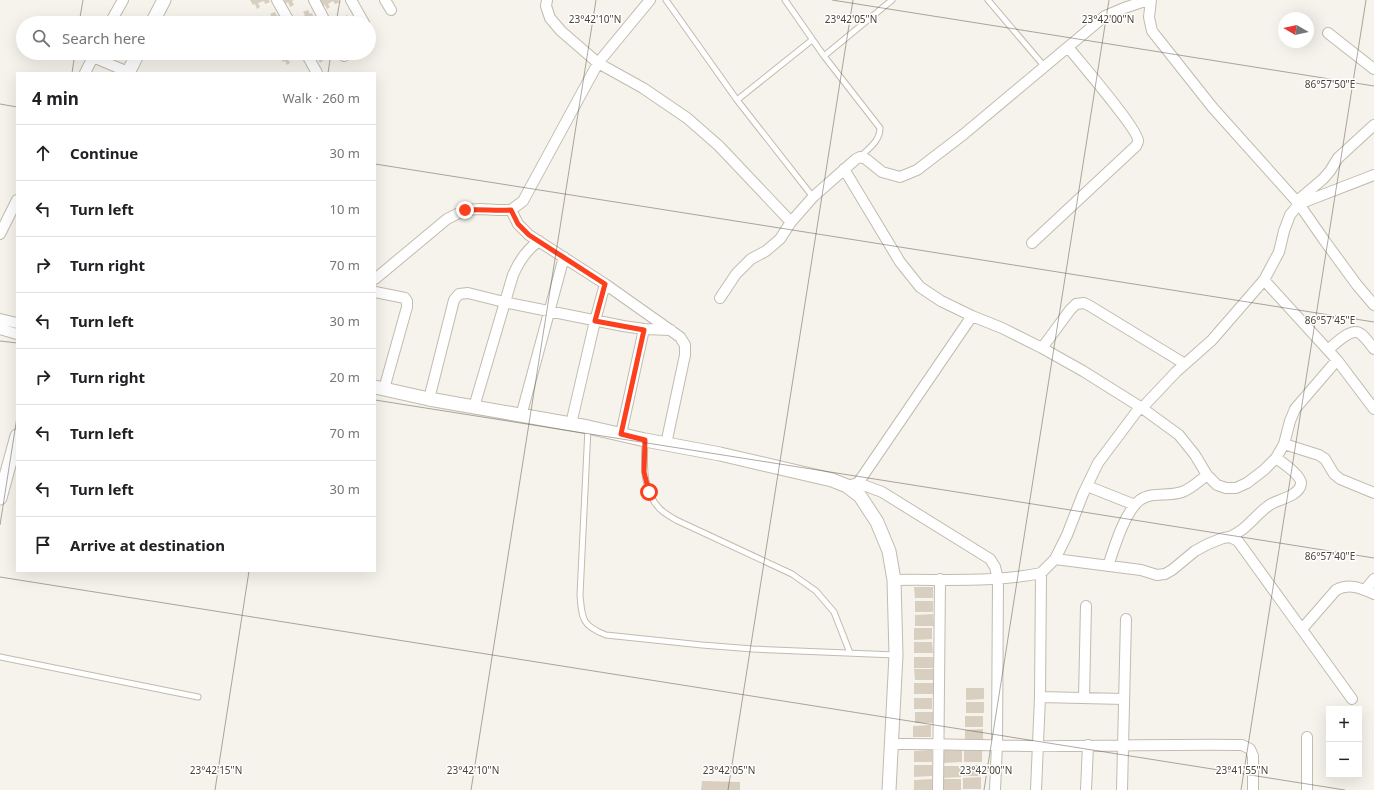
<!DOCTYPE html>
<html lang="en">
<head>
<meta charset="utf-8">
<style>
  body { margin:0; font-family:"Noto Sans",sans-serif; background:#f6f6f6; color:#202124 }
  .controls { position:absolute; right:12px; bottom:12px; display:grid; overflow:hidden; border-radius:0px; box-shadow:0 4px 16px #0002 }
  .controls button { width:36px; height:36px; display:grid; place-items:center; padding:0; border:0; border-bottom:1px solid #e0e0e0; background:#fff; color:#202124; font:20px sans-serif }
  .compass { position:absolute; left:1278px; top:12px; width:36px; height:36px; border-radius:50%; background:#fff; box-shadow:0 4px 16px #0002; rotate:279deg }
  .stop { position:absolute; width:12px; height:12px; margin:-9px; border:3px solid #fc3f1d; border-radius:50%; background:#fff }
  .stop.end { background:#fc3f1d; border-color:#fff; box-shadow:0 1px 4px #0008 }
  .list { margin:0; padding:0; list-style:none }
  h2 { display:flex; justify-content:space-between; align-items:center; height:52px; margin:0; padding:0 16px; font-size:17px }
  h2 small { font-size:13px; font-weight:400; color:#757577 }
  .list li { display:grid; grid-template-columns:26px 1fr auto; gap:12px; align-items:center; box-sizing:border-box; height:56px; padding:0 16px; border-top:1px solid #e0e0e0 }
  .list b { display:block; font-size:15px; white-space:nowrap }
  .list em { font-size:13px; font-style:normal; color:#757577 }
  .icon { flex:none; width:22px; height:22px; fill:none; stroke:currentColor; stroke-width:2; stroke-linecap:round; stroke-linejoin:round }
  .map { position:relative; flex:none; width:1374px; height:790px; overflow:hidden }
  .search { position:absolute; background:#fff; box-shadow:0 4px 16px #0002; left:16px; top:16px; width:360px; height:44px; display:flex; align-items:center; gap:10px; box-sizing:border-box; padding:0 14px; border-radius:22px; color:#757577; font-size:15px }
  .panel { position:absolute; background:#fff; box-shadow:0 4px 16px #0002; left:16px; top:72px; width:360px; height:500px; border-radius:0px }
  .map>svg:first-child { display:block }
</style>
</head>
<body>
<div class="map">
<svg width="1374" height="790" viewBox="0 0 1374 790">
  <rect width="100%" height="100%" fill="#f6f3ec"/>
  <path fill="#d8cfc1" d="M250,0H269L270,2L265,4L264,1L258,3L260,7L257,9L255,4L253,5Z
    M284,0H294L292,1L294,5L290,7L288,2L286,4Z
    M320,0H338L340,2L335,4L333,1L328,4L330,7L327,9L325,5L323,6Z
    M308,10L310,14L312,13L316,23H299L296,18L299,16L300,18L305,15L303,12Z
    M275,12L277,16L278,15L281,23H264L263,20L272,17L270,14Z
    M347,15L350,20L351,19L352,23H341L345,21L343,18Z
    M240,53H251L247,55L249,59L246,60L244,56L242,57Z
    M281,53H299L300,59L295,60L293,57L288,60L290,63L287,65L285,61L283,62L279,54Z
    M313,53H331L333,57L328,58L327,55L321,58L323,61L320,63L318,59L316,60Z
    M914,587H933V598H915Z
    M915,601H933V612H915Z
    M933,614L934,626H915V615Z
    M914,628H932V639L914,640Z
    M914,642H932L933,653H914Z
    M914,657H933V668H914Z
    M914,669H933V680H915Z
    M914,683H934V694H914Z
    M966,688H984V699L966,700Z
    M914,698H932V709H914Z
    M966,702H984V713H966Z
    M915,712H933V723H915Z
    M965,716H983V727H965Z
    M931,725V737H913V726Z
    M983,729V741H965V730Z
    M944,748H962V762L944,763Z
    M932,750V762H914V751Z
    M964,751H982V762H964Z
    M914,765H932V776L914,777Z
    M963,765H981V776H963Z
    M943,766H961V777L943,778Z
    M981,777V789H963V778Z
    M932,779V790H914V780Z
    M943,779H961V790H943Z
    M702,781L740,782V790H701Z"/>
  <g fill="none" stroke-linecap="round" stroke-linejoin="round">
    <g stroke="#c2bbae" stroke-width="7">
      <path id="service" d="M666,0L737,100L813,197
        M785,0L824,56L880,128C880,141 869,148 860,157
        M988,0L1044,66
        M824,56L892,0
        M737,100L812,40
        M588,428L580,595C582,619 582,626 606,635L702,645L753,649L895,655
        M645,440C644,464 642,491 660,509C664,513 671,517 676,520L792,574L816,591L834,612L850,653
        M0,657L198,697"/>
    </g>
    <g stroke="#c2bbae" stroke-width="12">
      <path id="minor" d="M277,0L290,23
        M314,0L326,23
        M351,0L364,23
        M385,0L391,10
        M547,0L546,6L550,18L561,31L598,63L643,88L687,118L719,146L791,222
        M1151,0L1149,17L1152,31L1213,108L1299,204L1324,240L1357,285L1374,305
        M110,23L123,0
        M1328,33L1374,69
        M306,53L317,73
        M342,53L344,56
        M93,57L128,72
        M85,73L95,53
        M844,169L900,262L920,287L941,301L972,316L1002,328L1042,348L1083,371L1142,408L1179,435L1195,455L1207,475L1217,485L1226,488H1236L1247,483L1264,470L1276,458L1284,444L1290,421L1295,409L1337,360
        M1297,201L1323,179L1330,171L1338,158L1374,125
        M511,210L518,224L529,235L605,284L680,337L685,345V355L666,444
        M0,234L17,200
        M1032,243L1136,146C1137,144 1138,143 1138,141C1139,130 1078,60 1068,47
        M375,279L447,219L465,210L480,209L498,210H511L523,201L598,63L650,0
        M1264,280L1337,360L1374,409
        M375,292L405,298L407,301V307L384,389
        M720,298L736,274L751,259L766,251L780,239L791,222L813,197L856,159L860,157L866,159L882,172L900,177L917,170L964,134L1105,16L1124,8L1148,0
        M0,319L17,323
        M0,329L17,334
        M1042,348L1070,310L1076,304L1084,303L1090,306L1185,364
        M1328,350C1335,344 1352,326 1361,334C1366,338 1370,344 1374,349
        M429,399L454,300L459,294L468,293L504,302L623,326L644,329L671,330
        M474,407L513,275C519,261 526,250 539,241
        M521,416L564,257
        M571,424L595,321L605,284
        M621,434L644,329
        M1284,444L1319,455L1325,459L1334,474L1340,479L1374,493
        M858,483L972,316
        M847,486L858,483L882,492L990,559L995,567L998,579L997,745L995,790
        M1087,486L1135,505
        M1230,537C1234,535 1239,532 1243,529C1253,521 1260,511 1271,504C1280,499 1299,496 1301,484C1302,476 1283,463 1276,458
        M1055,559L1141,570L1157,575L1165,574L1172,570L1195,551L1208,544L1223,538L1230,537L1238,541L1352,699
        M1108,566C1114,548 1125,511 1140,500C1152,491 1168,497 1182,492C1191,489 1199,481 1207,475
        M1041,573L1055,559L1067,535L1083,494L1098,463L1137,411L1142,408L1176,372L1212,340L1264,280L1279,252L1284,231L1290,215L1299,204L1374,175
        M894,580C943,579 993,583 1041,573L1040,697L1036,790
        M1365,590L1374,579
        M1302,629L1336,590C1349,583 1361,588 1374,594
        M1040,697L1124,699
        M1084,698L1086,606
        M892,744C949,743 1007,747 1065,746C1124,746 1183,744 1242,745L1250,749L1253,756V790
        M938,790L940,579
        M1086,790L1088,745
        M1122,790L1126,619
        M1307,790V737"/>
    </g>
    <g stroke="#c2bbae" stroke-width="15">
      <path id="tertiary" d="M152,23L164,0
        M128,73L138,53
        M375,387L429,399L588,427L645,440L720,454L832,480L847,486L860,496L877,522L889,551L894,580L896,655L889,790
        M0,498L17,436"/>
    </g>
    <use href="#service" stroke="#fff" stroke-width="5"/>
    <use href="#minor" stroke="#fff" stroke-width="10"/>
    <use href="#tertiary" stroke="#fff" stroke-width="13"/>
  </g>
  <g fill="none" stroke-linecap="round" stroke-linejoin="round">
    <path stroke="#fc3f1d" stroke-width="5" d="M465,210C481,209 496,211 511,210L518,224L529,235L605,284L595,321L644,330L621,434L645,440L644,472L649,492"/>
  </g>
  <path fill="none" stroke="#4b4439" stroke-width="1" stroke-opacity="0.45" d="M832,0L1374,86M79,23L83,0M336,23L340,0M72,73L75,53M328,73L331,53M0,104L17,107M375,164L1374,322M0,341L17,343M375,400L1374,558M0,525L17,417M0,577L1345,790M215,790L249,571M471,790L596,0M728,790L853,0M984,790L1109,0M1241,790L1366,0"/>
  <g font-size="10" text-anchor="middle" fill="#4b4439" stroke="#fff" stroke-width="3" stroke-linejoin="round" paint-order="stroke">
    <text x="595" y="23">23°42'10"N</text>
    <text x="851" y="23">23°42'05"N</text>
    <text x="1108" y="23">23°42'00"N</text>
    <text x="1330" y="88">86°57'50"E</text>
    <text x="1330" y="324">86°57'45"E</text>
    <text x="1330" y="560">86°57'40"E</text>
    <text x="216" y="774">23°42'15"N</text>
    <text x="473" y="774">23°42'10"N</text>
    <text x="729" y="774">23°42'05"N</text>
    <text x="986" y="774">23°42'00"N</text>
    <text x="1242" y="774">23°41'55"N</text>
  </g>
</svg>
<div class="controls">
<button>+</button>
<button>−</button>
</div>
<svg class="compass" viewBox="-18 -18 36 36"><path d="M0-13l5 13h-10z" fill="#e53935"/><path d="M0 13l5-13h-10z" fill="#757577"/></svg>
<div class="stop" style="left:649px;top:492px"></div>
<div class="stop end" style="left:465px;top:210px"></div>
<div class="search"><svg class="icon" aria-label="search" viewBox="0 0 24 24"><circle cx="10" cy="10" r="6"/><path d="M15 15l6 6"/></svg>Search here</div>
<section class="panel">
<h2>4 min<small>Walk · 260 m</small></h2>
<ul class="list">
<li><svg class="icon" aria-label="ahead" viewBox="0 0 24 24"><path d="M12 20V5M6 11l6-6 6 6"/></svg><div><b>Continue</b></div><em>30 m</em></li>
<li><svg class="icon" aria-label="left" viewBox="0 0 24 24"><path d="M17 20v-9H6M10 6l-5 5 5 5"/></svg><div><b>Turn left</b></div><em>10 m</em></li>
<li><svg class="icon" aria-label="right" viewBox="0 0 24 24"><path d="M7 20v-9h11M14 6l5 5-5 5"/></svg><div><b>Turn right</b></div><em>70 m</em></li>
<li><svg class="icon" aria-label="left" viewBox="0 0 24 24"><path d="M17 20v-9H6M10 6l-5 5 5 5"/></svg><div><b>Turn left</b></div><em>30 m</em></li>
<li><svg class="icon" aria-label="right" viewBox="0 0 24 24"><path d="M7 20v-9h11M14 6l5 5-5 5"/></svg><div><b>Turn right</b></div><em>20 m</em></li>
<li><svg class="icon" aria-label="left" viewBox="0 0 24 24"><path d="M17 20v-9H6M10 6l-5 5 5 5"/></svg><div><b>Turn left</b></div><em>70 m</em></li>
<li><svg class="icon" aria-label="left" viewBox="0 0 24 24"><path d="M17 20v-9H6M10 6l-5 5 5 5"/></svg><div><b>Turn left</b></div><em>30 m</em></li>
<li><svg class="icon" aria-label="arrive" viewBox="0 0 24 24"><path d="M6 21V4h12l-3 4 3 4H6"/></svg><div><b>Arrive at destination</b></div></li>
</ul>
</section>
</div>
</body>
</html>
